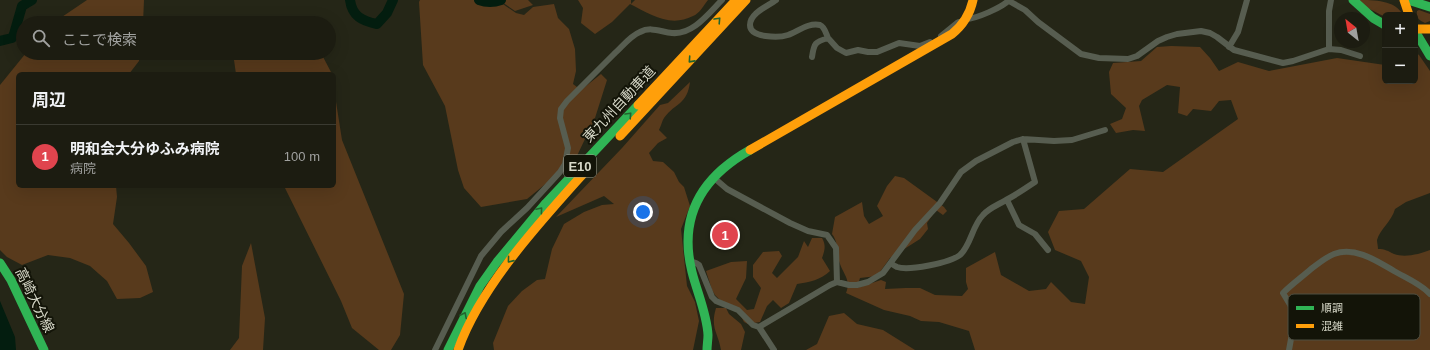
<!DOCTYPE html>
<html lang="ja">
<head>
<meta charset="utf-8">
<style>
  body { margin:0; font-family:Helvetica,"Noto Sans JP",sans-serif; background:#29291f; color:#f1f3f6 }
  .controls { position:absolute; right:12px; top:12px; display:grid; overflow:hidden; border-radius:6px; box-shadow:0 4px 16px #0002 }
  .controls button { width:36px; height:36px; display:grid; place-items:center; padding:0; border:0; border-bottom:1px solid #3a3a31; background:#1c1c11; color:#f1f3f6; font:20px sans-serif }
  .compass { position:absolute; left:1334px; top:12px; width:36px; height:36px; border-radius:50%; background:#1c1c11; box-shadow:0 4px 16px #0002; rotate:329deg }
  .you { position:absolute; left:643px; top:212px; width:14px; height:14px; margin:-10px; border:3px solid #fff; border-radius:50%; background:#1a73e8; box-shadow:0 0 0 6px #1a73e833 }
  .badge { display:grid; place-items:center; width:26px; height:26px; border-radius:50%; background:#989989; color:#fff; font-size:13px; font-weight:700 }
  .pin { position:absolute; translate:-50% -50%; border:2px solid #fff; box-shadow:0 1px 4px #0006 }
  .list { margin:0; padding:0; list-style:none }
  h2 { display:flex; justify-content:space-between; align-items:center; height:52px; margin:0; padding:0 16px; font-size:17px }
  h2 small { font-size:13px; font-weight:400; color:#a0a19f }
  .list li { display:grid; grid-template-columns:26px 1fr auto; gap:12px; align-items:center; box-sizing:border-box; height:64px; padding:0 16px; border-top:1px solid #3a3a31 }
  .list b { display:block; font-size:15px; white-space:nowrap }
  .list p { margin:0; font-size:13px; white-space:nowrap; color:#a0a19f }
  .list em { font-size:13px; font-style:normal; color:#a0a19f }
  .icon { flex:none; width:22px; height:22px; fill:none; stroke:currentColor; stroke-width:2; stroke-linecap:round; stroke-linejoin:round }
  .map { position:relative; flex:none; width:1430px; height:350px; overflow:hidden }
  .search { position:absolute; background:#1c1c11; box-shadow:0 4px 16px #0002; left:16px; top:16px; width:320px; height:44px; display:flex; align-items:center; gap:10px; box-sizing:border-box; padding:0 14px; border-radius:22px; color:#a0a19f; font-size:15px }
  .panel { position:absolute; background:#1c1c11; box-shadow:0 4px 16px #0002; left:16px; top:72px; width:320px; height:116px; border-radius:6px }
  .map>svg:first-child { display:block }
</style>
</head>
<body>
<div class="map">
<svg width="1430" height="350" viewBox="0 0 1430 350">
  <rect width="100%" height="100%" fill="#252617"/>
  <path fill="#583a1c" d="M87,0H144L143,23H53Z
    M420,0H497L516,13L524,15L533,7L554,4L558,18L569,29L575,49L576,71L573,84L581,90L601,74L607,80L595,118L575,160L527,199L481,207L464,188L458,170L445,106L423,65L419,2Z
    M499,0H528L533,5L515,11Z
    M578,0H631V4L635,0H708C704,5 699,14 693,16C670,28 650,14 630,4L612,22L595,34L581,23L583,8Z
    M1357,0C1375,0 1395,0 1403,15H1385V17L1364,6Z
    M1419,10L1430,14V21L1425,23C1419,20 1416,18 1417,11Z
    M1171,46L1200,47L1210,58L1219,71L1238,62L1269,71L1337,58L1385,65V81H1415V52L1419,55L1430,71V193L1406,202L1395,209C1392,221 1380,229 1377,240C1377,242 1378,247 1378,249C1385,249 1388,251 1394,254C1405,258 1420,254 1430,250V350H975L969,331L939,322L921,321L910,316L884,310L846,293C851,280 844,275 840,264C836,253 839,243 832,234L835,217L862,202L864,216L869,224L883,216L877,206L887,186L895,176L904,178L944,207L947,211L943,215L936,210L927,223L928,229L920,239L890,258L877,276L860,278L857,288L881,280L886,282L885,289L906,288H920L935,295L962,296L968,289L966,282V268L995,252L1001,275L1029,291L1046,289L1051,282L1071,302L1085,304L1089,277L1081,261L1055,250L1048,232L1059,211L1084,209L1130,169L1163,172L1238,119L1231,100L1219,101L1211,111L1193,109L1187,116L1178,113L1180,87L1167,85L1142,100L1139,106L1145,131L1133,130L1116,133L1110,124L1122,119L1126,108L1111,94L1109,72L1113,63L1141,61L1157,47Z
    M26,53H140L139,61L129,74H18V186H116L117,197L113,224L129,243L146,266L153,292L140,298L117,299L107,281L90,266L70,258L48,255L22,265L7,257L0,250V85Z
    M233,53H321L332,74H236Z
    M690,82C687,105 676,102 664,118C662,121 661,126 659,130L667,138L658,143L649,153L653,161L663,162L674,172L679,182L684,187L690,206L681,229L687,286L695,302L699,321L693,350H494L493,343L508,306L522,291L537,280L545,279L552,249L564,224L584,212L602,205L614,204L604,196L556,217L622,148L660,105L668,103Z
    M334,89L342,140L404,294L400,335L391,350H379L352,328L341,301L284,186H334Z
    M812,238H822C826,245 825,250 822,258L830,271C821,280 809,282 797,284L789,303L781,308L773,300L767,306L760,322L748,324L744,322L739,312L719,299L715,295L712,290L706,271L731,262L747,261L746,278L736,299L747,310L754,309L761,288L753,277V265L763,252L779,251L782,256L772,273L777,278L798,257L804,241L808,247Z
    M251,243L265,318L263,350H230L239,338L242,266Z
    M716,308H726L729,314L741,324L745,332L741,350H721C718,332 710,328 716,308Z
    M844,313L857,324L883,330L915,350H806L817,344L829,316Z"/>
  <path fill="#031d0f" d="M0,301L15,337L16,350H0Z"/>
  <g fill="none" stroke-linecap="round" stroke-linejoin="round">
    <path stroke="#031d0f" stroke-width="10" d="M350,0C352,16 362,21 377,24L387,13L393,0
      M479,0C487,3 493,3 501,0
      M0,41L12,38L14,34L22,6L32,0"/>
    <path stroke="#575d50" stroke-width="6" d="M776,0C768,6 750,13 750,25C750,38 779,38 788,35C797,32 809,22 820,25C825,27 826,34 828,38
      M1009,1L1025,10L1038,22L1081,54L1099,58L1128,59L1137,56L1158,41L1167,37L1177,34L1201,31L1210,33L1217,37L1234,50L1283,63L1293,61L1329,49L1341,50L1360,56
      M966,19C976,19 1003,7 1009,0
      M941,36L957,23L959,22L963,23
      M1229,47L1238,32L1247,0
      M1329,49V11L1331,0
      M812,57C814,43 815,42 828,38L837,48L846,53L858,50L868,52H877L899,43L920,46L930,42
      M713,177L727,189L790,223L808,231L827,235L836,248L837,282L849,285H857L868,282L883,273L915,230L940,203L961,172L976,161L1013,142L1023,139L1054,141L1072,140L1105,130
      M1007,200L1019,225L1035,234L1048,250
      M690,261L696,263L699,265L712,297L716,301L738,310L753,325L759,327
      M892,264C893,265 895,266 897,267C908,271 950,263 960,255C971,245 972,226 983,215C989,208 998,205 1006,200C1016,195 1026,188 1035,182L1023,139
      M435,350L481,256L501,232L527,208L550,183L560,172L565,164L568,148L560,118L561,109L567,101C582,86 598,70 614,54C622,47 630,36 640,32C651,26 661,32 672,33C693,35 709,13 722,0
      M774,350L759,327L830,285L837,282
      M1289,350L1293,328L1292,308L1283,293C1292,284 1302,277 1311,269C1318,264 1326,257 1334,254C1355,246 1377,261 1394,271C1406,278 1421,284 1430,294"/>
    <path stroke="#30b455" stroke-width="9" d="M1353,0L1373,18L1385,25
      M1408,0L1430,7
      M1415,31L1430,56
      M0,263L11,280L44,350
      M448,350L480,286L497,262L546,203L638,105
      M707,350C707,345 708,340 708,335C707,314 697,292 692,272C678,216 702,177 750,150"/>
    <path stroke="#ff9f0a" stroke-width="9" d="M1404,0L1409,15
      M1415,29H1430
      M638,105L736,0
      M620,136L746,0
      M750,150L952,34C963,25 970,14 973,0
      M458,350C480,287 540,222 584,173"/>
  </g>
  <defs><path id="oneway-chevron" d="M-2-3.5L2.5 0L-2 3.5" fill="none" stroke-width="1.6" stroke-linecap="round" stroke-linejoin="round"/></defs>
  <g stroke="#22642e">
    <use href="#oneway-chevron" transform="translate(718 20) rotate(-47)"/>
    <use href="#oneway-chevron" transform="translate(691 60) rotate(132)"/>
    <use href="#oneway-chevron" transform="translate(629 115) rotate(-47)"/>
    <use href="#oneway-chevron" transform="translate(540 210) rotate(-50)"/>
    <use href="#oneway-chevron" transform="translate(510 260) rotate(129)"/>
    <use href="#oneway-chevron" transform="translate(464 315) rotate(-63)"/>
  </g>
  <g text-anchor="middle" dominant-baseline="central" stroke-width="4" stroke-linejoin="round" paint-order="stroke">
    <rect fill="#131408" stroke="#9c9c8e" stroke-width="1" x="564" y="155" width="32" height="22" rx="3"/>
    <g font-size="13" font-weight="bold" fill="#d6d7c7">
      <text x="580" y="166">E10</text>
    </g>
    <g font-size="14" fill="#d6d7c7" stroke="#131408">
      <text transform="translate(619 104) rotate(-47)">東九州自動車道</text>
      <text transform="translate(35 300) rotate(64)">高崎大分線</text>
    </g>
  </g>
  <rect x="1288" y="294" width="132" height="46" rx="6" fill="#131408" stroke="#4e4e41" stroke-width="1"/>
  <rect x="1296" y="306" width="18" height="4" fill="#30b455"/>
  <rect x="1296" y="324" width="18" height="4" fill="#ff9f0a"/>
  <g font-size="11" fill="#d6d7c7">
    <text x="1321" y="312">順調</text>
    <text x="1321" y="330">混雑</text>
  </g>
</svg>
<div class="controls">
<button>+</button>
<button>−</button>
</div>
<svg class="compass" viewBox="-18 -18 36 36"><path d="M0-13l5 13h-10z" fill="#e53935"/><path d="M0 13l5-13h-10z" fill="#a0a19f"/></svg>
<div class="you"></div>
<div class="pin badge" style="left:725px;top:235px;background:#e0444e">1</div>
<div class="search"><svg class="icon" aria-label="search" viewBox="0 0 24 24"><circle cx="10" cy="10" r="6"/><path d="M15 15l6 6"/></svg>ここで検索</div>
<section class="panel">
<h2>周辺<small></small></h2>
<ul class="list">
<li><span class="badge" style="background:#e0444e">1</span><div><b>明和会大分ゆふみ病院</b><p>病院</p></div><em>100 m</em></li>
</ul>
</section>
</div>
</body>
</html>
